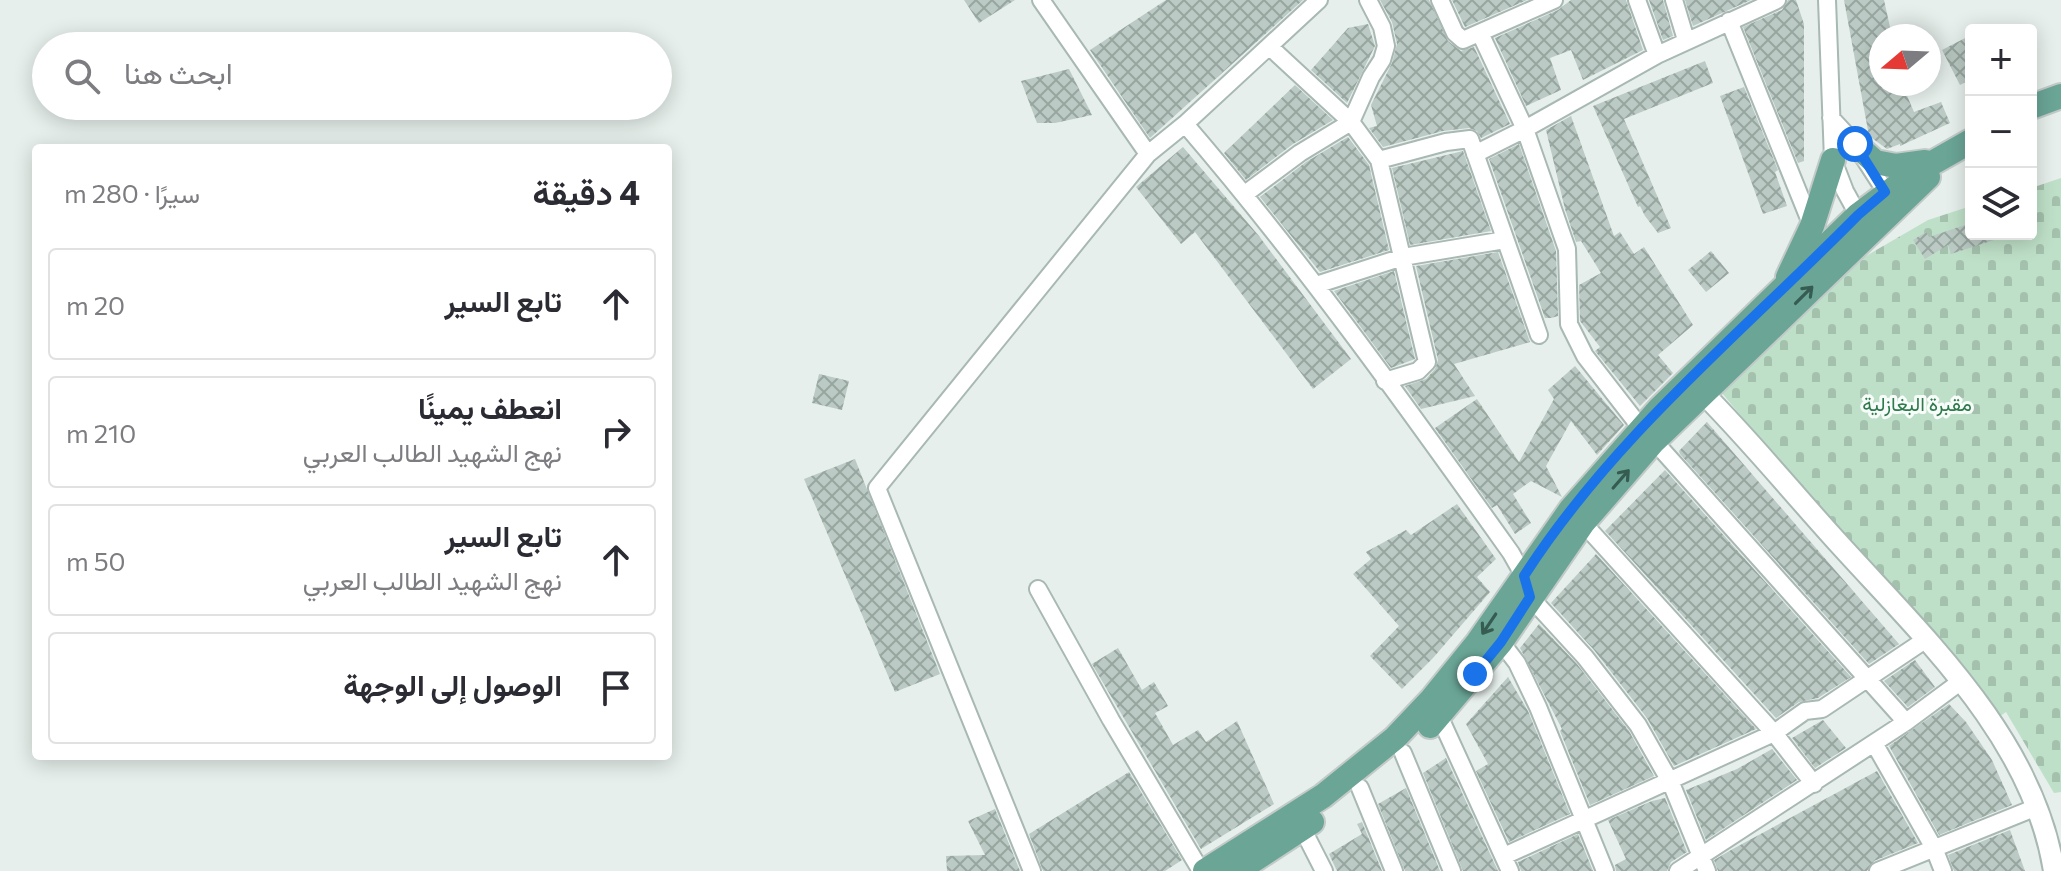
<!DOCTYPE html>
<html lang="ar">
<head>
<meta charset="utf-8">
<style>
  body { margin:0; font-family:Commissioner,Vazirmatn,sans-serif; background:#f7f7f7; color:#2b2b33; direction:rtl }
  .controls { position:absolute; right:24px; top:24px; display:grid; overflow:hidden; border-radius:8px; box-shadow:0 4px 20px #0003 }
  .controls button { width:72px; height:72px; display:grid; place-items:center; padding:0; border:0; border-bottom:2px solid #e1e1e2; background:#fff; color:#2b2b33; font:40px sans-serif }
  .compass { position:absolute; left:1869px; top:24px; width:72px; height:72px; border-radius:50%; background:#fff; box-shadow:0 4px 20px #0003; rotate:251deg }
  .stop { position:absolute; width:24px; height:24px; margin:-18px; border:6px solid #1a73e8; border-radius:50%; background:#fff }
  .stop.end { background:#1a73e8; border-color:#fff; box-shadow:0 2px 8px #0008 }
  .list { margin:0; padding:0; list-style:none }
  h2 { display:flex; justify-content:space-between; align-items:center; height:104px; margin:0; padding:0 32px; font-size:34px }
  h2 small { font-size:26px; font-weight:400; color:#7c7c81 }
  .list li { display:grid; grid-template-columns:52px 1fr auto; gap:24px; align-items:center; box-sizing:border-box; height:112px; margin:0 16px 16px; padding:0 16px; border:2px solid #e1e1e2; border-radius:8px }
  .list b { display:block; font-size:30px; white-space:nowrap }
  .list p { margin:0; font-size:26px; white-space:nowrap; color:#7c7c81 }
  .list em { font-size:26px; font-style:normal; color:#7c7c81 }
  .icon { flex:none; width:44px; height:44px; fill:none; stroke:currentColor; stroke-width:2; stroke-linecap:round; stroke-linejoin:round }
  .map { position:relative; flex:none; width:2061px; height:871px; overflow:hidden; direction:ltr }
  .search { position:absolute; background:#fff; box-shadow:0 4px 20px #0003; left:32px; top:32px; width:640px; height:88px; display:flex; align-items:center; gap:20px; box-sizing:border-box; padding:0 28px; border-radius:44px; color:#7c7c81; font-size:30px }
  .panel { position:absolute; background:#fff; box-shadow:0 4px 20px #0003; left:32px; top:144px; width:640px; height:616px; border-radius:8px; direction:rtl }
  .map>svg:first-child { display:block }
</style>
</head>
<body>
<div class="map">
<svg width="2061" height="871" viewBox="0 0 2061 871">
  <defs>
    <pattern id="cemetery-stones" width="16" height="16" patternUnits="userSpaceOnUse" patternTransform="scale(2)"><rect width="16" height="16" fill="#bfe0c8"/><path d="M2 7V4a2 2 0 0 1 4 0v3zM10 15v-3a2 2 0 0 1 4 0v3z" fill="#a4c1ad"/></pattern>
    <pattern id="building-cross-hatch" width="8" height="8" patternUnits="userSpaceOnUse" patternTransform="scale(2)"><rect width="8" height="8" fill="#bbcac4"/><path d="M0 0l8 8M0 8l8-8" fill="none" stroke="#98a6a0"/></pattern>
  </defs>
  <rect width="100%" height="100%" fill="#e6efeb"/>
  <path fill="url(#cemetery-stones)" d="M2061,178V792L2054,793L2006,712L1996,719L1925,640L1722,393L1847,267L1928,220L1971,206V234H2031V188Z"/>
  <path fill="url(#building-cross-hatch)" d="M964,0H1015L979,23Z
    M1166,0H1303L1150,138L1090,50Z
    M1380,0H1429L1448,41L1461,51L1474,47L1510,124L1481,138L1477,131L1469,128L1443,131L1383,147L1369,128L1377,126L1371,105L1392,63L1397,44L1392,22Z
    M1452,0H1527L1465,27Z
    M1571,0H1626L1643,50L1583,80L1571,50L1550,58L1561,90L1526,106L1495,38L1558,10Z
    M1649,0H1663L1673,36L1663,40Z
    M1685,0H1751L1693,26Z
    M1788,0H1796L1804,24V161L1798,163L1743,27L1782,10Z
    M1844,0H1884L1892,36H1881V84H1902L1914,112L1941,102L1950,123L1900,146V144L1887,149L1869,136Z
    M1368,24L1375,46L1347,103L1311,70L1348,28Z
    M1971,35V79L1960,85L1942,50Z
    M1705,61L1713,83L1624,119L1671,228L1658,233L1645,216L1640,206L1638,207L1593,106Z
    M1069,69L1092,115L1055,123H1037L1021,81Z
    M1295,85L1333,120L1293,144L1246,180L1224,153Z
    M1744,87L1778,170L1775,172L1787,206L1763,214L1720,96Z
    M1571,116L1614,236L1620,232L1634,254L1644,247L1693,325L1658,355L1673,373L1640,406L1595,351L1600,347L1580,321L1579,285L1601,273L1581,241L1576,242L1565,209L1546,130Z
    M1348,137L1369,165L1389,250L1320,272L1260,197L1306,162Z
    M1519,144L1556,251L1558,316L1551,318H1545L1489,159Z
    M1183,147L1259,236L1351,359L1313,389L1195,232L1181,244L1136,187Z
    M1463,151L1491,231L1410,245L1392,168Z
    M1971,223V234H2002L2003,237L1951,254L1948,245L1925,259L1913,240L1926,232L1929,237Z
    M1711,251L1729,273L1706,292L1688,270Z
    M1498,252L1530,342L1454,364L1475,396L1421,409L1405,386L1426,379L1435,369L1438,360L1416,266Z
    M1394,271L1415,359L1391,368L1334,291Z
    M1575,366L1624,425L1597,455L1571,421L1546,466L1562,497L1531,481L1513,494L1531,523L1515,534L1497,505L1492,508L1435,428L1477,399L1519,462L1554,399L1548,390Z
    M819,374L849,381L842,410L812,403Z
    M1707,422L1899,644L1869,664L1680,454L1679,451Z
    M855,459L940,674L895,692L804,479Z
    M1665,470L1851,677L1818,698L1799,702L1776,718L1609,535L1605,531Z
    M1457,504L1496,559L1477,577L1490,592L1433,658L1402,689L1370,656L1399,626L1353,574L1371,559L1366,552L1406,530L1411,535Z
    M1596,554L1756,729L1674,766L1647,718L1594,650L1551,603Z
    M1539,624L1577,664L1629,731L1654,776L1590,805L1560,731L1562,729L1520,648Z
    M1118,648L1142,690L1154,682L1168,706L1155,713L1173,745L1198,730L1206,742L1237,721L1274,804L1201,849L1092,664Z
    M1915,660L1935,687L1908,707L1884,681Z
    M1508,677L1528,711L1570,814L1509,842L1476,771L1488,764L1466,724Z
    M1949,704L1966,722L1992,760L2012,805L1939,835L1889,746Z
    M1823,720L1846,748L1815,768L1792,738Z
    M1772,749L1797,780L1706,840L1686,790L1737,769Z
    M1446,758L1498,871H1463L1423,773Z
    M1877,771L1918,843L1874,861L1867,871H1718L1714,860L1731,850Z
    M1129,772L1182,860L1165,871H1043L1029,834Z
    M1406,788L1440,871H1405L1378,804Z
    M1665,798L1687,852L1671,862L1667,871H1616L1615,865L1626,859L1608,820L1652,801Z
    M995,809L1020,871H947L946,856L985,855L968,821Z
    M1362,822L1382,871H1337L1329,854L1362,834L1357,824Z
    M2010,830L2025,871H1954L1948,855Z
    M1578,834L1593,871H1521L1518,862Z"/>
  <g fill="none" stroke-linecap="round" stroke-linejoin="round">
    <g stroke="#a8b8b2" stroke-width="20">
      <path id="minor" d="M1041,0L1148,154
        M1440,0L1455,33L1463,40L1554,0
        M1637,0L1657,55
        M1674,0L1686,40
        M1827,0L1833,160L1845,191L1862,222
        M1729,21L1812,226
        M1270,47L1351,122L1379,160L1427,362L1418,371L1385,381
        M1831,118L1855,144L1891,200
        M1185,124C1302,260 1407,407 1511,553L1524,576L1530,597L1585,657L1638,725L1671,783L1707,871
        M1475,154L1525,129L1480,33
        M1379,160L1446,142L1470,139L1539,335
        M1245,194L1300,153L1351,122L1371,77L1382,60L1386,46L1382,27L1368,0
        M1316,285L1403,257L1505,240
        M1641,428L1585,356L1569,324L1567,249L1525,129L1657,55L1777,0
        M1654,441L1906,722
        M1583,523L1774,733L1814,784
        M1038,589L1111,720L1201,871
        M1501,642L1517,663L1538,707L1605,871
        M1436,709L1510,871
        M1874,743L1934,848L1943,871
        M1403,753L1452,871
        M1360,788L1394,871
        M1299,822L1324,871
        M1504,856L1774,733L1805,711L1822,709L1925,640
        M1032,871L877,488L1148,154L1185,124L1319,0
        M1678,871L1906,722L1960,682
        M1878,871L2037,807"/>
    </g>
    <g stroke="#a8b8b2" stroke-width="24">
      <path id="tertiary" d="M1693,383C1742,431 1786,485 1832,536C1919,633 2033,736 2054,871"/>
    </g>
    <g stroke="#c2cac8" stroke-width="28">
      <path id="primary" d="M2031,107L2061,96
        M1855,144L1875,162L1896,166L1925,162
        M1788,277L1812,226L1833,160
        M1430,726L1501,642L1583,523L1654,441L1928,177
        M1205,871L1323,796L1395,738L1431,700L1478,642L1571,509L1660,408L1858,215L1913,174L1971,141
        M1237,871L1312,822"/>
    </g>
    <use href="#minor" stroke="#fff" stroke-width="16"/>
    <use href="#tertiary" stroke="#fff" stroke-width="20"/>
    <use href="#primary" stroke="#6aa596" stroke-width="24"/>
  </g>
  <defs><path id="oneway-shaft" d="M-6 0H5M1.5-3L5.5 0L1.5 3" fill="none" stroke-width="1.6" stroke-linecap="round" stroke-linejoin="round" transform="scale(2)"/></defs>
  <g stroke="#365b51">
    <use href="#oneway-shaft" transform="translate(1804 295) rotate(-45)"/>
    <use href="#oneway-shaft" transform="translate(1621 479) rotate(-49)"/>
    <use href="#oneway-shaft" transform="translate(1489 624) rotate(124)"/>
  </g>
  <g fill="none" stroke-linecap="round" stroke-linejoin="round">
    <path stroke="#1a73e8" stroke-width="10" d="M1475,674L1501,642L1530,597L1524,576C1613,437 1743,332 1858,215L1885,192L1855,144"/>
  </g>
  <g text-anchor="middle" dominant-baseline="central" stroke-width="6" stroke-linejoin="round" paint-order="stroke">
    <g font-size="20" fill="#2d7a4b" stroke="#f7fbf9">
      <text x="1917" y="403">مقبرة البغازلية</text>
    </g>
  </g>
</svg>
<div class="controls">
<button>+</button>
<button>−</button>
<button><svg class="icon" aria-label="layers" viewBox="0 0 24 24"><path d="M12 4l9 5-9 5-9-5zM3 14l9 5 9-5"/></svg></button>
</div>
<svg class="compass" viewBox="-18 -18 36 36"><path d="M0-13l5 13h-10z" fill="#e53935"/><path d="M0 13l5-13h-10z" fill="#7c7c81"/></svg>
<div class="stop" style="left:1855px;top:144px"></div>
<div class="stop end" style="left:1475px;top:674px"></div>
<div class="search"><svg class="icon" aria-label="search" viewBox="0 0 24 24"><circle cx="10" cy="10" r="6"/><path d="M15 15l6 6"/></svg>ابحث هنا</div>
<section class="panel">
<h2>4 دقيقة<small>سيرًا · 280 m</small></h2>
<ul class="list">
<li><svg class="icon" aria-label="ahead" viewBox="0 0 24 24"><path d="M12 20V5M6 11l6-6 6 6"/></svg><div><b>تابع السير</b></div><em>20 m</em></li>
<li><svg class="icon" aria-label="right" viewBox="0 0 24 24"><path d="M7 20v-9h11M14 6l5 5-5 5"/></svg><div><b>انعطف يمينًا</b><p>نهج الشهيد الطالب العربي</p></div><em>210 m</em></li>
<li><svg class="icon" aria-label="ahead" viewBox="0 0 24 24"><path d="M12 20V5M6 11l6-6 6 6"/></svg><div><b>تابع السير</b><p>نهج الشهيد الطالب العربي</p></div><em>50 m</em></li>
<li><svg class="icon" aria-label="arrive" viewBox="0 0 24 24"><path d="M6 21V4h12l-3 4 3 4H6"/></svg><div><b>الوصول إلى الوجهة</b></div></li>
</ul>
</section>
</div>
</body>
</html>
